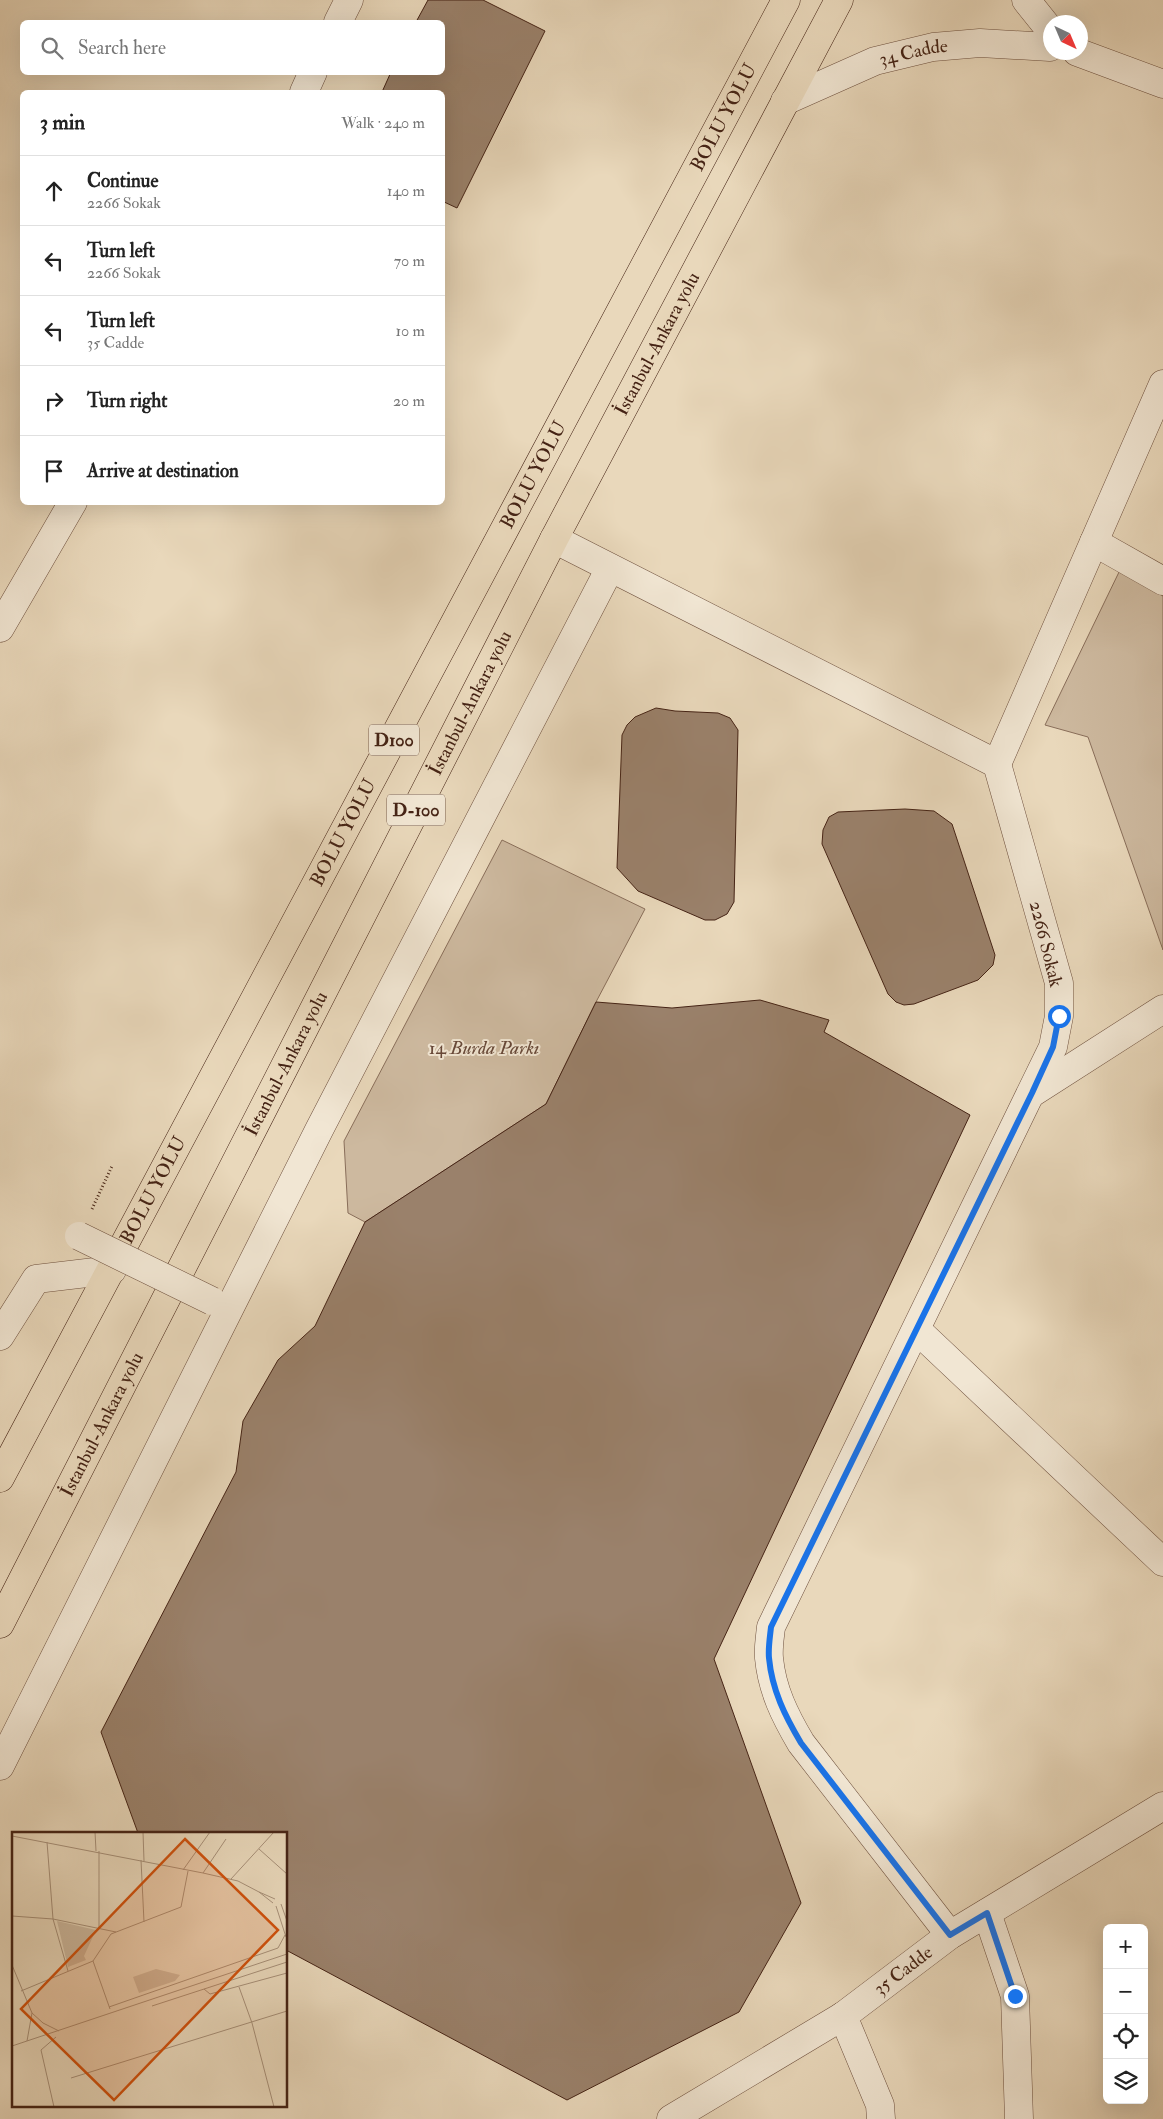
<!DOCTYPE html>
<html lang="en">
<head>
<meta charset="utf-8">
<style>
  body { margin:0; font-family:"IM FELL Double Pica",serif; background:#f6f6f6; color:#222 }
  .controls { position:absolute; right:15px; bottom:15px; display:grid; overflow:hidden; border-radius:8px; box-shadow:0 5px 20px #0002 }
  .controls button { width:45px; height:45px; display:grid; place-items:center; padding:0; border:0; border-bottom:1px solid #e0e0e0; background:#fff; color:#222; font:25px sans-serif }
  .compass { position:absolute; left:1043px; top:15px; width:45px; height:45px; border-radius:50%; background:#fff; box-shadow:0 5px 20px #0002; rotate:136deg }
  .stop { position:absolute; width:15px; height:15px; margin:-11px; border:4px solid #1a73e8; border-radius:50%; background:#fff }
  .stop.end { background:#1a73e8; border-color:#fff; box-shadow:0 1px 5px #0008 }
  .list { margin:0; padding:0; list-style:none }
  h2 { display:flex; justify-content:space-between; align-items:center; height:65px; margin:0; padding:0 20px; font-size:21px }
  h2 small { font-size:16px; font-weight:400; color:#767676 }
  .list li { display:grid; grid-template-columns:32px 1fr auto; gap:15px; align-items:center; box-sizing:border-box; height:70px; padding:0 20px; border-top:1px solid #e0e0e0 }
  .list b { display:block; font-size:19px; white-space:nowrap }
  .list p { margin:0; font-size:16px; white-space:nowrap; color:#767676 }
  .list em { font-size:16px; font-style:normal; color:#767676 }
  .icon { flex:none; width:28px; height:28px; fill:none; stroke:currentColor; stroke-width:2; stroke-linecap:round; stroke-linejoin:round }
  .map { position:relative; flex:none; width:1163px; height:2119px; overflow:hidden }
  .search { position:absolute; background:#fff; box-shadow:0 5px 20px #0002; left:20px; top:20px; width:425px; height:55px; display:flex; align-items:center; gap:12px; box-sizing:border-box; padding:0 18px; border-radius:8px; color:#767676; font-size:19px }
  .panel { position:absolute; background:#fff; box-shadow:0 5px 20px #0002; left:20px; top:90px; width:425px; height:415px; border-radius:8px }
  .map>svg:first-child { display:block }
</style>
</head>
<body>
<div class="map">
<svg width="1163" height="2119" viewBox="0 0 1163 2119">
  <rect width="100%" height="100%" fill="#e9d8bb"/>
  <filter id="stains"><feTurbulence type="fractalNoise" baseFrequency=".004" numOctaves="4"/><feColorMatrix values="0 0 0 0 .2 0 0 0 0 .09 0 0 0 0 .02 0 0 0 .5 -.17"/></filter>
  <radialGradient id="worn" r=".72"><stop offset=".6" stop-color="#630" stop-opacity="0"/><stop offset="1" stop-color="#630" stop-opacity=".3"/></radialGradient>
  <path fill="#cdb99f" stroke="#896e5a" d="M1120,570L1163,596V950L1088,737L1045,725Z
    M502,840L645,909L596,1002L546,1104L365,1222L348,1213L344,1141Z"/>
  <path fill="#9a816b" stroke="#452315" d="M428,0H483L545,31L457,208L442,201V92H382L391,72H442V22H416Z
    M656,708L675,711L718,713L730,718L738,730L734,902L727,914L715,920H705L638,891L617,868L622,735L627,725L635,717Z
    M905,809L934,811L952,824L995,955L993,965L978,980L914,1004L904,1005L896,1002L888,994L822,844L823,830L829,817L838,812Z
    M760,1000L829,1020L824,1032L970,1115L714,1659L801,1903L739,2012L567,2100L286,1950V1833H138L101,1732L236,1472L243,1421L278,1360L315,1326L365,1222L546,1104L596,1002L672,1008Z"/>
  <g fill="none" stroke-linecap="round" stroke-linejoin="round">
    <g stroke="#6e503e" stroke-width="29">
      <g id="minor">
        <path d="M1026,0L1050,30"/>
        <path d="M338,22L349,0"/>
        <path d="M1077,52L1163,84"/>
        <path d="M304,92L313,72"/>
        <path id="s1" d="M785,101L875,61L933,47L980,43L1050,47"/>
        <path d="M554,539L997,764"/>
        <path d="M1094,542L1163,581"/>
        <path d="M0,628L73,502"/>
        <path d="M997,764L1163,384"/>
        <path d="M1032,1093L1163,1009"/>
        <path d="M917,1330L1163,1562"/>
        <path d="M0,1336L36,1279L112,1270"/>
        <path d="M0,1766L319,1130L610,568"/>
        <path d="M987,1913L1015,1996L1019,2119"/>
        <path d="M950,1935L801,1743C785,1716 772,1690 769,1658C768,1648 770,1637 771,1627L1053,1047L1059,1016V983L997,764"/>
        <path d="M843,2016L880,2105L881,2119"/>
        <path id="s2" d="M671,2119L843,2016L950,1935L1163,1806"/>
      </g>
    </g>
    <g stroke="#452315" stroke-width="29">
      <g id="highway">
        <path id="s3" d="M0,1478L786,0"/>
        <path id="s4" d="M0,1624L554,539L839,0"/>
      </g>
    </g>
    <path stroke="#452315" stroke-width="3" stroke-dasharray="1 2.5" stroke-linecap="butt" d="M92,1209L112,1166"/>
    <use href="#minor" stroke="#f1e6d3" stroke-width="28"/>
    <use href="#highway" stroke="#e9d8bb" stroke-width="28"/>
    <g stroke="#6e503e" stroke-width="29" stroke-linecap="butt">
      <path id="minor-bridge" d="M79,1236L212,1301"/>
    </g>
    <use href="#minor-bridge" stroke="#f1e6d3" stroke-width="28"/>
  </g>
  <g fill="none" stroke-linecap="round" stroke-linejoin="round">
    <path stroke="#1a73e8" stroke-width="6" d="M1015,1996L987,1913L950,1935L801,1743C785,1716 772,1690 769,1658C768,1648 770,1637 771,1627L1032,1093L1053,1047L1059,1016"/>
  </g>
  <g text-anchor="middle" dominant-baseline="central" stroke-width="4" stroke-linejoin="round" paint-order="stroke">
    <g fill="#f1e6d3" stroke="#795e4e" stroke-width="1">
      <rect x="369" y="724.5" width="50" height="31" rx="4"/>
      <rect x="387" y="794.5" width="58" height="31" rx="4"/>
    </g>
    <g font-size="18" font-weight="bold" fill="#452315">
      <text x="394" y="740">D100</text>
      <text x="416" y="810">D-100</text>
    </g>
    <g font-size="19" fill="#452315" stroke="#f1e6d3">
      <text stroke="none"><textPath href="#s1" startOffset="138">34 Cadde</textPath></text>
      <text stroke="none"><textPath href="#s3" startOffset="1541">BOLU YOLU</textPath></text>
      <text stroke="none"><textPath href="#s4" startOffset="1439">İstanbul-Ankara yolu</textPath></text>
      <text stroke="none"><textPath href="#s3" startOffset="1136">BOLU YOLU</textPath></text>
      <text stroke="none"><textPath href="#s4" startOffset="1034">İstanbul-Ankara yolu</textPath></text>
      <text stroke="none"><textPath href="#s3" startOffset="731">BOLU YOLU</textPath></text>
      <text transform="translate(1046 944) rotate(76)">2266 Sokak</text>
      <text stroke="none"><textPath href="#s4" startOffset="629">İstanbul-Ankara yolu</textPath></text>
      <text stroke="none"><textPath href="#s3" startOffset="326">BOLU YOLU</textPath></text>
      <text stroke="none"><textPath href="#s4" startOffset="224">İstanbul-Ankara yolu</textPath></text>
      <text stroke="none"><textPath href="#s2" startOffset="276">35 Cadde</textPath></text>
    </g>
    <g font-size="19" font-style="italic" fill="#674838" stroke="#f1e6d3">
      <text x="484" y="1048">14 Burda Parkı</text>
    </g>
  </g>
  <g transform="translate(12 1832)">
    <rect width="275" height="275" fill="#e9d8bb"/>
    <path d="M45,89L84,98L72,124L74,128L56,135ZM144,137L168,143L163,149L127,161L121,145Z" fill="#cdb99f"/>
    <path fill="none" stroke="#a79079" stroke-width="1" d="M83,0L84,19M131,0L132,29M0,4L191,41L226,49L247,60M35,10L41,87L56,139M247,17L275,42M87,19V96M129,28L132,90M171,38L198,0M191,41L214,7M219,47L262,0M261,71L247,60L263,67M269,72L275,89M264,74L274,105M0,84L41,87L104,100M81,129L99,102L169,75L176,39M81,129L98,177M0,133L20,181M227,155L240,191L262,275M192,157L198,162L275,141M9,159L81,129M140,174L275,130M97,175L266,116L273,103M15,209L20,181L31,191L47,199M0,214L275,122M59,246L275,179M42,275L29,218L44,205"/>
    <path fill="#d0510d" fill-opacity="0.15" stroke="#d0510d" stroke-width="2.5" d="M173,7L266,98L102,268L9,177Z"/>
    <rect width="275" height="275" fill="none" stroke="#452315" stroke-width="2.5"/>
  </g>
  <rect width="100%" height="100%" filter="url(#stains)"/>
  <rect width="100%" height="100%" fill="url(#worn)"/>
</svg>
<div class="controls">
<button>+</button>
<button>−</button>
<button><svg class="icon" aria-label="locate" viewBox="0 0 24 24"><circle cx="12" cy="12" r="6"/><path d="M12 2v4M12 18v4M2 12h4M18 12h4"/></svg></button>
<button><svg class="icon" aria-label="layers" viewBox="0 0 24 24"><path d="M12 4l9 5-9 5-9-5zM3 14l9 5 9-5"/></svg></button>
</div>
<svg class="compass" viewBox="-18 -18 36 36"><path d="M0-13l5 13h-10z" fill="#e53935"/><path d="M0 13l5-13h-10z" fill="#767676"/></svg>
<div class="stop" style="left:1059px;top:1016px"></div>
<div class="stop end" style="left:1015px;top:1996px"></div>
<div class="search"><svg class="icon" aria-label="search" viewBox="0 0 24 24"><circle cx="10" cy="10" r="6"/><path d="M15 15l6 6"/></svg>Search here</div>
<section class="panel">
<h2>3 min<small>Walk · 240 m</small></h2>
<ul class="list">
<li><svg class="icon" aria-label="ahead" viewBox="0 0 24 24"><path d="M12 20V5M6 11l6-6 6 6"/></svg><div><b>Continue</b><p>2266 Sokak</p></div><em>140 m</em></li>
<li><svg class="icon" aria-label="left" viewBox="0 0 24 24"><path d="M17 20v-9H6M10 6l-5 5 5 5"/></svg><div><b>Turn left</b><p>2266 Sokak</p></div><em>70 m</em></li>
<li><svg class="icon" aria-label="left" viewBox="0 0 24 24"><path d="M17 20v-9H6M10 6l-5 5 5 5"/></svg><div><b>Turn left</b><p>35 Cadde</p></div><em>10 m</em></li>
<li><svg class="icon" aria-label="right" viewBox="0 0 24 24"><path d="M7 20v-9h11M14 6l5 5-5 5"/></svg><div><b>Turn right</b></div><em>20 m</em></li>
<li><svg class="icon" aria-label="arrive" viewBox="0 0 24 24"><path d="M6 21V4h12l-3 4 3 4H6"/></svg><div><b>Arrive at destination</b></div></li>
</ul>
</section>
</div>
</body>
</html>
